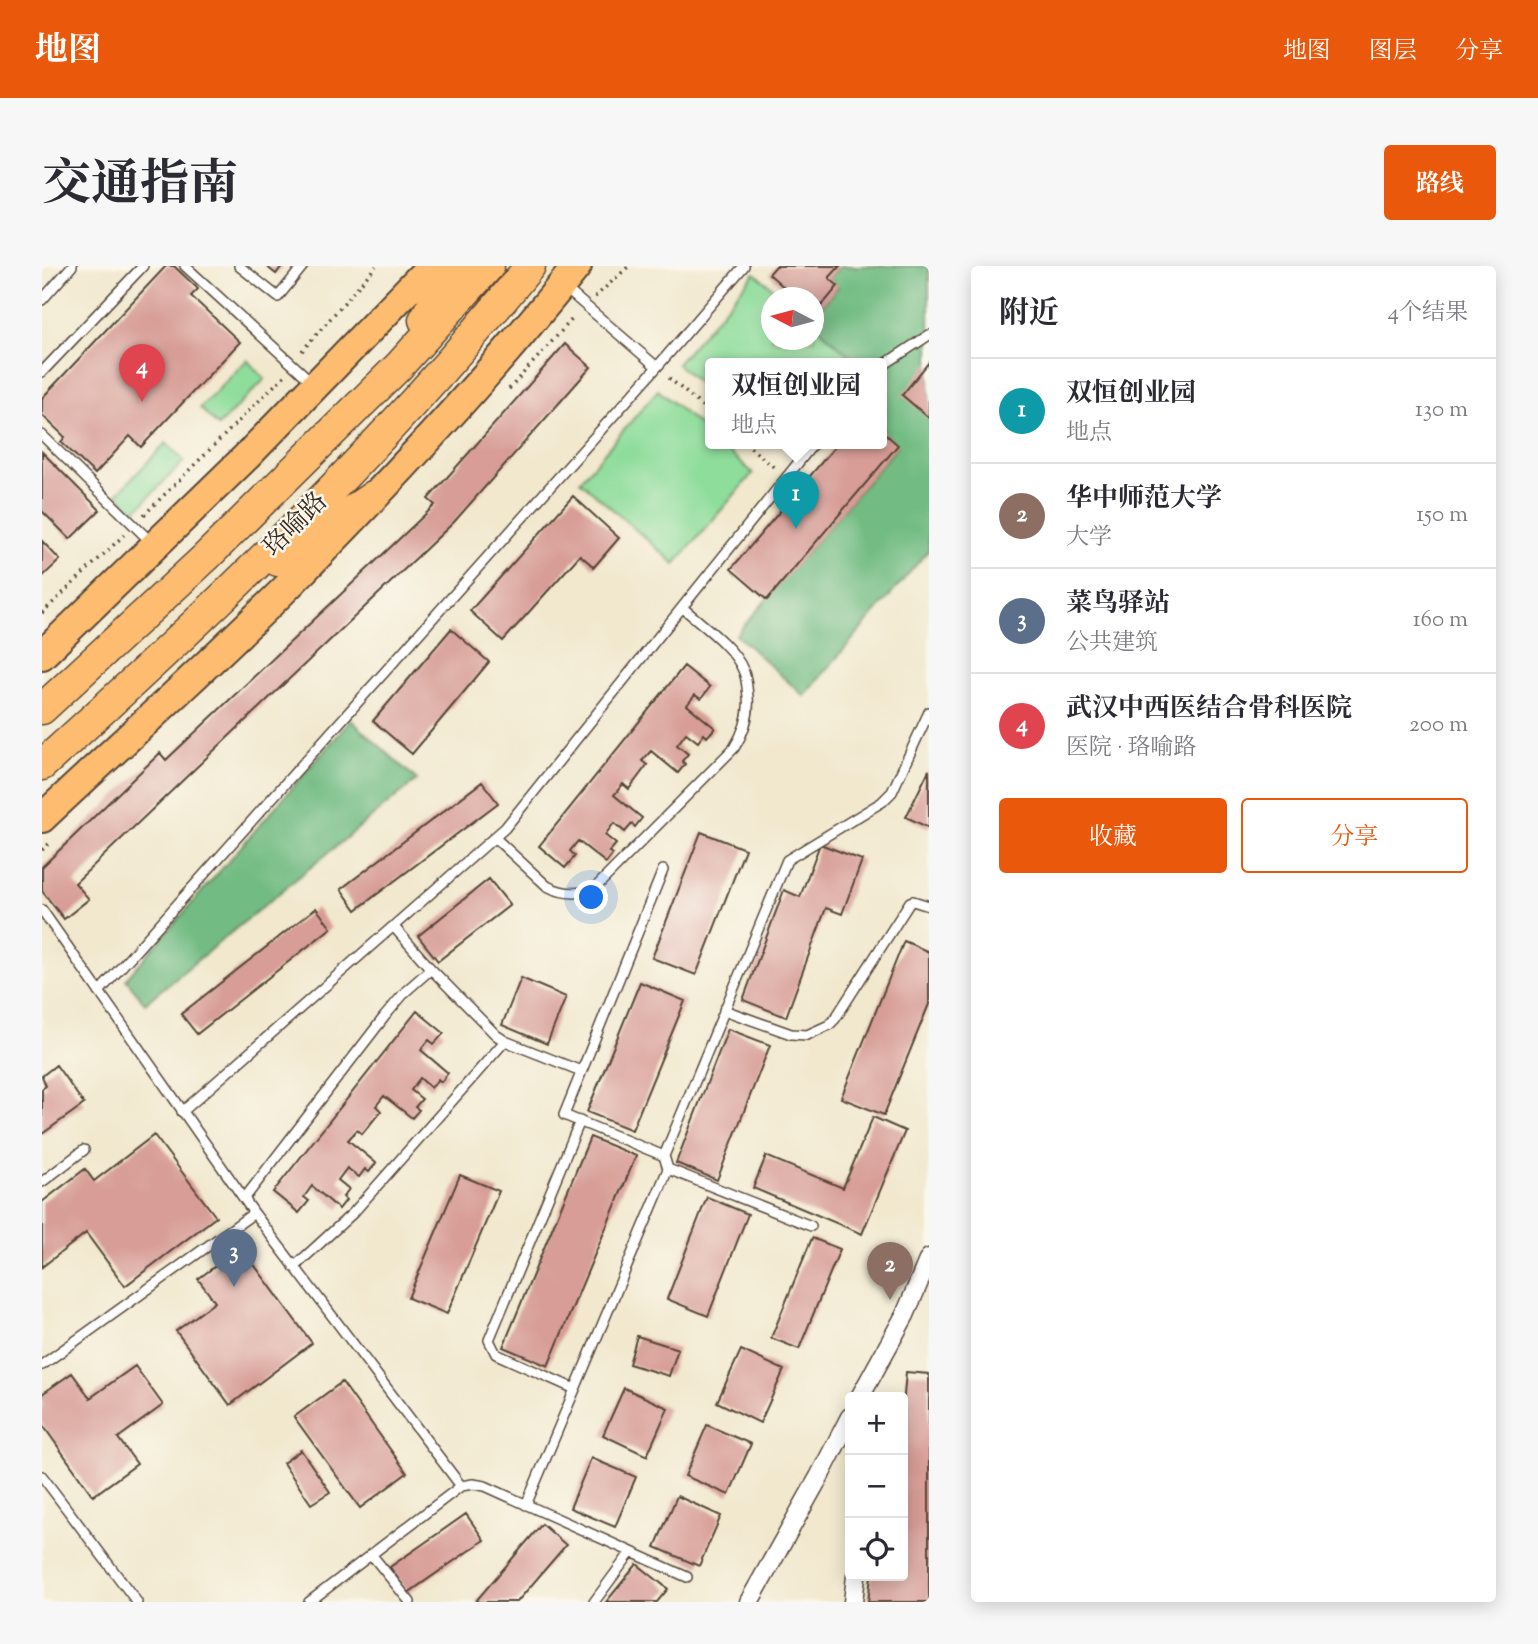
<!DOCTYPE html>
<html lang="zh">
<head>
<meta charset="utf-8">
<style>
  body { margin:0; font-family:"Sorts Mill Goudy","Noto Serif SC",serif; background:#f7f7f7; color:#2b2b33 }
  .controls { position:absolute; right:21px; bottom:21px; display:grid; overflow:hidden; border-radius:7px; box-shadow:0 4px 18px #0003 }
  .controls button { width:63px; height:63px; display:grid; place-items:center; padding:0; border:0; border-bottom:2px solid #e1e1e2; background:#fff; color:#2b2b33; font:35px sans-serif }
  .compass { position:absolute; left:719px; top:21px; width:63px; height:63px; border-radius:50%; background:#fff; box-shadow:0 4px 18px #0003; rotate:276deg }
  .you { position:absolute; left:550px; top:632px; width:24px; height:24px; margin:-18px; border:5px solid #fff; border-radius:50%; background:#1a73e8; box-shadow:0 0 0 10px #1a73e833 }
  .badge { display:grid; place-items:center; width:46px; height:46px; border-radius:50%; background:#ea580c; color:#fff; font-size:23px; font-weight:700 }
  .pin { position:absolute; translate:-50% -58px; filter:drop-shadow(0 2px 4px #0008) }
  .pin::after { content:''; position:absolute; top:37px; width:24px; height:21px; background:inherit; clip-path:polygon(0 0,100% 0,50% 100%) }
  .popup { position:absolute; left:663px; top:92px; width:182px; height:91px; box-sizing:border-box; display:grid; place-content:center; border-radius:7px; background:#fff; filter:drop-shadow(0 2px 5px #0005); font-size:23px; white-space:nowrap; color:#7c7c81 }
  .popup b { font-size:26px; color:#2b2b33 }
  .popup::after { content:''; position:absolute; left:50%; top:100%; margin-left:-14px; border:14px solid transparent; border-top-color:#fff }
  .list { margin:0; padding:0; list-style:none }
  h2 { display:flex; justify-content:space-between; align-items:center; height:91px; margin:0; padding:0 28px; font-size:30px }
  h2 small { font-size:23px; font-weight:400; color:#7c7c81 }
  .list li { display:grid; grid-template-columns:46px 1fr auto; gap:21px; align-items:center; box-sizing:border-box; height:105px; padding:0 28px; border-top:2px solid #e1e1e2 }
  .list b { display:block; font-size:26px; white-space:nowrap }
  .list p { margin:0; font-size:23px; white-space:nowrap; color:#7c7c81 }
  .list em { font-size:23px; font-style:normal; color:#7c7c81 }
  .actions { display:flex; gap:14px; padding:21px 28px }
  .actions a { flex:1; padding:16px 0; border:2px solid #ea580c; border-radius:7px; text-align:center; font-size:24px; color:#ea580c }
  .actions .main { background:#ea580c; color:#fff }
  .icon { flex:none; width:38px; height:38px; fill:none; stroke:currentColor; stroke-width:2; stroke-linecap:round; stroke-linejoin:round }
  .map { position:relative; flex:none; width:887px; height:1336px; overflow:hidden; border-radius:7px }
  header { display:flex; align-items:center; gap:42px; box-sizing:border-box; height:98px; padding:0 35px; background:#ea580c; color:#fff }
  header strong { font-size:33px }
  nav { display:flex; gap:38px; margin-inline-start:auto; font-size:24px }
  .intro { display:flex; align-items:center; justify-content:space-between; box-sizing:border-box; height:168px; padding:0 42px }
  h1 { margin:0; font-size:49px }
  .button { padding:18px 32px; border-radius:7px; background:#ea580c; color:#fff; font-size:24px; font-weight:700 }
  main { display:flex; gap:42px; padding:0 42px }
  aside { flex:1; background:#fff; border-radius:7px; box-shadow:0 4px 18px #0003 }
  .map>svg:first-child { display:block }
</style>
</head>
<body>
<header>
<strong>地图</strong>
<nav><a>地图</a><a>图层</a><a>分享</a></nav>
</header>
<div class="intro"><h1>交通指南</h1><a class="button">路线</a></div>
<main>
<div class="map">
<svg width="887" height="1336" viewBox="0 0 887 1336">
  <rect width="100%" height="100%" fill="#fbf7ec"/>
  <filter id="ink" filterUnits="userSpaceOnUse"><feTurbulence type="fractalNoise" baseFrequency=".0143" numOctaves="2"/><feDisplacementMap in="SourceGraphic" scale="14" xChannelSelector="R" yChannelSelector="G"/><feConvolveMatrix kernelMatrix="1 2 1 2 8 2 1 2 1" color-interpolation-filters="sRGB"/></filter>
  <filter id="wash" filterUnits="userSpaceOnUse"><feTurbulence type="fractalNoise" baseFrequency=".00686" numOctaves="4" result="noise"/><feDisplacementMap in="SourceGraphic" scale="28" xChannelSelector="R" yChannelSelector="G"/><feGaussianBlur stdDeviation="1.57" result="paint"/><feColorMatrix in="noise" values="0 0 0 0 0 0 0 0 0 0 0 0 0 0 0 0 0 1.4 0 .05"/><feComposite in="paint" operator="in"/></filter>
  <g filter="url(#wash)">
    <rect width="100%" height="100%" fill="#f1e8ce"/>
    <path fill="#8edd9b" stroke="#64845c" stroke-width="2" d="M713,7L741,31L730,32V74H772V58L808,90L802,97H668V127L635,98Z
      M205,94L223,113L176,160L158,142Z
      M616,124L668,169V177H677L711,207L633,298L538,215Z
      M124,177L142,195L93,245L75,228Z"/>
    <path fill="#72bc83" stroke="#567350" stroke-width="2" d="M798,0H887V284L762,430L694,369L856,180L840,165V97H802L808,90L772,58V50L796,21L787,12Z
      M309,454L375,514L103,737L84,713Z"/>
    <g id="blocks">
      <path fill="#d79d96" d="M124,0H132L156,23L149,30L198,76L99,181L88,170L53,208L19,176L23,171L0,149V132Z
        M224,0H240L234,8Z
        M734,0H798L787,12L796,20L773,48L772,32H754L727,8Z
        M523,78L549,101L412,256L33,617L47,633L22,653L0,625V601L118,487L124,494L393,239L386,233Z
        M887,96V152L860,129Z
        M840,165L856,179L725,334L689,303L796,177H840Z
        M0,186L58,244L28,273L0,245Z
        M531,230L577,272L552,301L538,289L461,375L428,345Z
        M0,275L18,294L0,311Z
        M409,363L447,396L370,488L331,455Z
        M642,400L668,421L659,433L653,429L645,439L673,462L665,471L662,468L656,476L644,467L635,479L646,488L640,495L643,498L636,507L609,485L600,495L605,499L587,523L581,518L572,529L600,552L593,561L590,558L583,566L572,557L563,569L574,578L567,586L571,588L564,597L536,575L528,585L533,590L523,602L497,580Z
        M887,504V562L864,551Z
        M440,516L456,537L314,644L299,623Z
        M659,566L703,583L654,709L610,692Z
        M778,578L820,594L800,648L784,642L744,751L701,734L742,624L758,631Z
        M447,613L468,639L396,695L376,670Z
        M274,642L289,662L155,768L139,748Z
        M862,675L887,686V738L842,849L799,832Z
        M479,712L524,731L505,778L460,759Z
        M598,716L643,735L590,864L545,846Z
        M375,745L402,767L392,778L387,774L379,784L406,807L399,816L396,813L389,822L378,812L369,824L380,833L373,841L377,844L370,852L342,830L334,840L339,845L320,868L315,864L306,874L334,897L327,906L323,903L317,911L305,902L296,914L307,923L301,931L304,934L297,943L270,920L262,931L267,935L257,947L231,926Z
        M686,763L728,779L675,914L634,897Z
        M14,799L42,838L0,868V823L4,820L0,810Z
        M831,851L863,865L820,968L711,922L724,890L801,922Z
        M112,869L174,951L83,1020L44,967L0,1001V936L43,903L52,915Z
        M548,871L594,890L506,1100L461,1081Z
        M418,909L457,925L405,1048L366,1032Z
        M665,931L706,948L666,1050L625,1033Z
        M770,972L798,983L757,1083L729,1072Z
        M199,981L270,1077L188,1139L134,1065L173,1036L156,1013Z
        M595,1070L636,1083L627,1110L587,1098Z
        M699,1084L742,1104L718,1157L675,1136Z
        M93,1100L121,1139L76,1172L95,1198L51,1230L0,1158V1128L30,1107L48,1132Z
        M864,1106L887,1108V1336H826L829,1310H861V1141Z
        M300,1116L365,1207L318,1242L252,1151Z
        M582,1122L626,1142L605,1190L561,1169Z
        M665,1159L709,1178L687,1229L643,1210Z
        M259,1184L288,1226L269,1238L241,1197Z
        M549,1192L594,1211L573,1261L528,1242Z
        M635,1230L679,1250L657,1300L613,1281Z
        M424,1248L442,1274L366,1327L348,1301Z
        M500,1258L524,1279L475,1336H433Z
        M595,1298L626,1323L615,1336H564Z"/>
    </g>
  </g>
  <g filter="url(#ink)">
    <use href="#blocks" fill-opacity="0" stroke="#564638" stroke-width="2"/>
    <g fill="none" stroke-linecap="round" stroke-linejoin="round">
      <g stroke="#564638" stroke-width="12">
        <path id="service" d="M143,0L272,118
          M197,0L236,31L261,0
          M523,22L615,101
          M0,34L30,0
          M840,100L887,69
          M0,106L101,0
          M0,169L111,278
          M453,572L505,620C520,628 534,629 551,624L692,482C702,466 708,450 706,431C705,422 705,412 701,404C692,381 659,358 641,342
          M621,604L522,849L622,890L626,903L769,960
          M0,644L212,947L419,1220
          M352,661L389,703L454,769L463,775L539,805
          M57,726L615,101L702,0
          M682,744L749,768L765,769L787,759L793,753L868,636L871,635L887,640
          M140,846L463,562L772,177
          M622,890L745,594L840,536L850,526L887,446
          M0,916L42,884
          M202,933L343,750L364,725L389,703
          M252,1001L311,947L463,775
          M0,1099L212,947
          M533,1123L454,1088L447,1074L538,855
          M0,1210L95,1336
          M484,1239L626,903
          M329,1288L368,1336
          M267,1336L419,1220L431,1218L443,1220L645,1311
          M552,1336L589,1286"/>
      </g>
      <g stroke="#564638" stroke-width="21">
        <path id="minor" d="M818,1131L863,1049L887,992
          M707,1336L777,1211L808,1151
          M811,1336L814,1310"/>
      </g>
      <g stroke="#564638" stroke-width="32">
        <path id="primary" d="M0,389L204,191L389,0
          M0,552C82,475 167,399 247,319C348,217 446,112 535,0"/>
      </g>
      <g stroke="#564638" stroke-width="33">
        <path id="trunk" d="M382,54L412,0
          M236,295L333,229
          M0,443L164,291L357,100L447,0
          M0,499C173,343 342,182 488,0"/>
      </g>
      <path stroke="#564638" stroke-width="3.5" stroke-dasharray="2 5" stroke-linecap="butt" d="M553,31L587,0
        M260,85L334,0
        M627,112L668,147
        M467,123L532,51
        M703,177L734,203
        M102,249L243,109
        M0,347L82,269
        M0,584L9,576"/>
      <use href="#service" stroke="#fff" stroke-width="9"/>
      <use href="#minor" stroke="#fff" stroke-width="18"/>
      <use href="#primary" stroke="#fdbc70" stroke-width="28"/>
      <use href="#trunk" stroke="#fdbc70" stroke-width="30"/>
    </g>
  </g>
  <g text-anchor="middle" dominant-baseline="central" stroke-width="5" stroke-linejoin="round" paint-order="stroke">
    <g font-size="26" fill="#3b2a1e" stroke="#fbf7ec">
      <text transform="translate(254 259) rotate(-45)">珞喻路</text>
    </g>
  </g>
</svg>
<div class="controls">
<button>+</button>
<button>−</button>
<button><svg class="icon" aria-label="locate" viewBox="0 0 24 24"><circle cx="12" cy="12" r="6"/><path d="M12 2v4M12 18v4M2 12h4M18 12h4"/></svg></button>
</div>
<svg class="compass" viewBox="-18 -18 36 36"><path d="M0-13l5 13h-10z" fill="#e53935"/><path d="M0 13l5-13h-10z" fill="#7c7c81"/></svg>
<div class="you"></div>
<div class="pin badge" style="left:754px;top:263px;background:#0f9aa8">1</div>
<div class="popup"><b>双恒创业园</b>地点</div>
<div class="pin badge" style="left:848px;top:1034px;background:#8d6e63">2</div>
<div class="pin badge" style="left:192px;top:1021px;background:#5c6f8a">3</div>
<div class="pin badge" style="left:100px;top:136px;background:#e0444e">4</div>
</div>
<aside>
<h2>附近<small>4个结果</small></h2>
<ul class="list">
<li><span class="badge" style="background:#0f9aa8">1</span><div><b>双恒创业园</b><p>地点</p></div><em>130 m</em></li>
<li><span class="badge" style="background:#8d6e63">2</span><div><b>华中师范大学</b><p>大学</p></div><em>150 m</em></li>
<li><span class="badge" style="background:#5c6f8a">3</span><div><b>菜鸟驿站</b><p>公共建筑</p></div><em>160 m</em></li>
<li><span class="badge" style="background:#e0444e">4</span><div><b>武汉中西医结合骨科医院</b><p>医院 · 珞喻路</p></div><em>200 m</em></li>
</ul>
<div class="actions"><a class="main">收藏</a><a>分享</a></div>
</aside>
</main>
</body>
</html>
